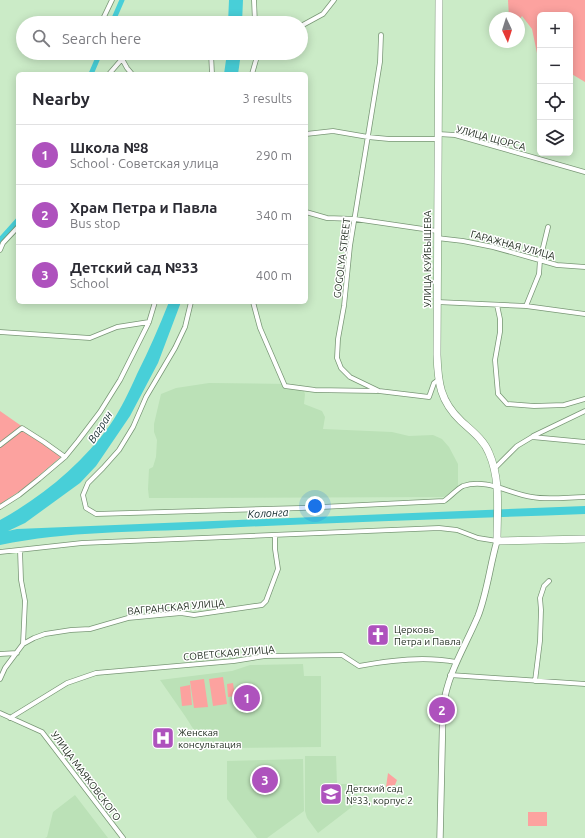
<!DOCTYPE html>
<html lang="en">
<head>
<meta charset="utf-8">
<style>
  body { margin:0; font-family:Ubuntu,sans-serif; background:#f7f7f7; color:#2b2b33 }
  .controls { position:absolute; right:12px; top:12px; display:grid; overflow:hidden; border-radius:6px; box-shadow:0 2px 10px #0003 }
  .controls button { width:36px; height:36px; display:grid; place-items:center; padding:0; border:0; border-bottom:1px solid #e1e1e2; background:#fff; color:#2b2b33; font:20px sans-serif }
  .compass { position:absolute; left:489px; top:12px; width:36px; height:36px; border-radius:50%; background:#fff; box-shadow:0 2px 10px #0003; rotate:176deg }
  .you { position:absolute; left:315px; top:506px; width:14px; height:14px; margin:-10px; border:3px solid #fff; border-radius:50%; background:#1a73e8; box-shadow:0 0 0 6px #1a73e833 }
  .badge { display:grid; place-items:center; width:26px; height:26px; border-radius:50%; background:#ae52bd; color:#fff; font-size:13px; font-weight:700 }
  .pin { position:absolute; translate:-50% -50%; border:2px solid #fff; box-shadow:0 1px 4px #0006 }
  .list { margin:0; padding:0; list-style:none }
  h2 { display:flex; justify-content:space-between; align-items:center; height:52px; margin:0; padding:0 16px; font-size:17px }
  h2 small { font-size:13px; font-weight:400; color:#7c7c81 }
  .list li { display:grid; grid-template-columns:26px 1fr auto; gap:12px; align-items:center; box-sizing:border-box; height:60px; padding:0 16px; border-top:1px solid #e1e1e2 }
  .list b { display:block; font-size:15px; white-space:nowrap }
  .list p { margin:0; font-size:13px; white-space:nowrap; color:#7c7c81 }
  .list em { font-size:13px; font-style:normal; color:#7c7c81 }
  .icon { flex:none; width:22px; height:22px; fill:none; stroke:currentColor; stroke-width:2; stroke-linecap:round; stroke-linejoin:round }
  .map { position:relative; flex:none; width:585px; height:838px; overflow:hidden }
  .search { position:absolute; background:#fff; box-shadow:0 2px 10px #0003; left:16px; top:16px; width:292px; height:44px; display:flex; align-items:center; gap:10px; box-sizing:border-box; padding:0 14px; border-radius:22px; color:#7c7c81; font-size:15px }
  .panel { position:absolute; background:#fff; box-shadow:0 2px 10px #0003; left:16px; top:72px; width:292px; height:232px; border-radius:6px }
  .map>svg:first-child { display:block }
</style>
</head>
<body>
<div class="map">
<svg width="585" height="838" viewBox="0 0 585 838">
  <rect width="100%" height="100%" fill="#cbebc7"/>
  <path fill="#bbe1b7" d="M209,383L288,384L302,386L305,394L304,404L322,411L325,417L323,429L392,432L409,436L433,435L442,439L449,447L458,464V489L444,497L149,498L148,489L149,469L153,467L156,457L157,440L154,432V424L161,394L176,388Z
    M303,664L304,676H321V747L223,748L211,746L201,741L185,716L160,680L232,671L250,665Z
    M305,756H336L337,784H357V803L318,833L307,818L305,811Z
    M303,759L304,811L267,838H257L227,799V761Z
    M75,795L108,838H45L47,837L53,812Z"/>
  <path fill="#fca29f" d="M508,0H585V82L570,73V15H540V58H538L532,29L522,16L519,20V18H509Z
    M0,411L63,455L23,489L0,504Z
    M223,677L227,704L213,706L209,679Z
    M204,679L208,707L194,708L190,681Z
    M233,683L235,696L228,697L227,684Z
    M190,685L192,705L182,706L180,687Z
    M388,773L397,780L395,785L386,787Z
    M528,812H547V826H528Z"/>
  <path fill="#48cfd8" d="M229,0H243L242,23H228Z
    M227,53H241L238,74H224Z
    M169,302H181L158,363L130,416L96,466L80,483L25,523L8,531L17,529L585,506V514C458,519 331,522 205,529C137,532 67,531 0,545V520C42,497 82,464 110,425C121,409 129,392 137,374C149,350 159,327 169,302Z"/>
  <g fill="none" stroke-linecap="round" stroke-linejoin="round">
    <path stroke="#48cfd8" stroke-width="5" d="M112,23L122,0
      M91,74L100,53
      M0,240L18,220"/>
    <g stroke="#799776" stroke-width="5.5">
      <path id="street" d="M254,0L255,23
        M101,23L112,0
        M301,26L323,14L334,0
        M381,35L380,62L350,246L344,306L338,339L337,358L341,368L350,377L379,391L429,397L434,383L438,380
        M106,53C118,61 127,57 139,53
        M211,53L212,74
        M122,59L127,68L132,74
        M109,74L122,59
        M252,74L258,53
        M306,134L333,131L368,137L389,139H438
        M438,134L455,135L585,172
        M306,212L327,218L355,219L437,231
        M437,238L463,241L493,247L557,265L585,267
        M0,250L3,243L18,227
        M191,302L185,327L175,348L146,397L133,427L119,450L103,468L88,483L83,495L86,508L96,514L301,508L444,501C450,497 457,489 463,486C487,478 510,494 532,497C548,500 569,497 585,497
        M253,302L260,328L285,386L315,390L377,391
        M437,302L526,306L585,314
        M497,305L500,319V332L495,360L498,394L507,404L534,406L564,405L585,399
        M526,306L539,274L540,260L548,227
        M0,332L90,338L117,327L149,322
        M533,436L585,411
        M0,445L22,428L44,442L65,457
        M495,468L517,446L532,437L585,442
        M0,507L19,495L39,479L65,457L78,441L100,412L120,380L149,322L155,302
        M0,552L82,543L439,528L457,530L478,538L497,541
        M23,644L34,638L45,634L71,630L90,629L128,618L181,613L194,615L262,605L266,601L278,569L275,549V535
        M0,654L17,653
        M450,675L585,684
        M0,679L5,668L23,644L25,601L21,580L20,550
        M535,681L540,641L541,610L540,598L544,586L549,581
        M0,713L42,732L123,838
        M10,718L67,683L96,673L234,661L265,656L342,655L359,666C391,660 424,656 456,662"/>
    </g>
    <g stroke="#799776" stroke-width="7">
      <path id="secondary" d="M440,838L443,707C448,672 465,647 478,616C487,593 490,565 497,541"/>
    </g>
    <g stroke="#799776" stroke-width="8">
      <path id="highway" d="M439,0L437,355C438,383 440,401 461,421C472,431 484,440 489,453C501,480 497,512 497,541L585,539"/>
    </g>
    <use href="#street" stroke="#fff" stroke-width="4"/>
    <use href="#secondary" stroke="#fff" stroke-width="5.5"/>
    <use href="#highway" stroke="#fff" stroke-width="7"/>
  </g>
  <defs>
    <g id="church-square" transform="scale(1.15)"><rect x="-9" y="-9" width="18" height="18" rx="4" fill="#ae52bd" stroke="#fff"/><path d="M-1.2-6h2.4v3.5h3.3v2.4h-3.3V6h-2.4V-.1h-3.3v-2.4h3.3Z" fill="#fff"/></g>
    <g id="hospital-square" transform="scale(1.15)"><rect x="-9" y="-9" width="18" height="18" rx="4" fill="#ae52bd" stroke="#fff"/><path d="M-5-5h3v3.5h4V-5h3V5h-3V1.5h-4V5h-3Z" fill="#fff"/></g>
    <g id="school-square" transform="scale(1.15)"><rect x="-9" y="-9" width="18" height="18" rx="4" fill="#ae52bd" stroke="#fff"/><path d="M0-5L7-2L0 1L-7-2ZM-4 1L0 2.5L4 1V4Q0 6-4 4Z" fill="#fff"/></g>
  </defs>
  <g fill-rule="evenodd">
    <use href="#church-square" x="378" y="635"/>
    <use href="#hospital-square" x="163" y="738"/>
    <use href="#school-square" x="331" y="794"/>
  </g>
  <g text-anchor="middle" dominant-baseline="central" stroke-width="3" stroke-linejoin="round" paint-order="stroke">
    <g font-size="10" fill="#1d291c" stroke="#fff">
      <text transform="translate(491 138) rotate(15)">УЛИЦА ЩОРСА</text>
      <text transform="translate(513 245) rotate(15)">ГАРАЖНАЯ УЛИЦА</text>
      <text transform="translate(342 258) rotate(-83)">GOGOLYA STREET</text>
      <text transform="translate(427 259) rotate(-90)">УЛИЦА КУЙБЫШЕВА</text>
      <text transform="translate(176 607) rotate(-5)">ВАГРАНСКАЯ УЛИЦА</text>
      <text transform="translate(229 653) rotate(-5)">СОВЕТСКАЯ УЛИЦА</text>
      <text transform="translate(86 776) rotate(53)">УЛИЦА МАЯКОВСКОГО</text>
    </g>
    <g font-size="10" fill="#1d291c" stroke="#fff" text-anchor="start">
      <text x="394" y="629">Церковь<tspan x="394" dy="12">Петра и Павла</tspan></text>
      <text x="178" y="732">Женская<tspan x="178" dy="12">консультация</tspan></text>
      <text x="346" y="788">Детский сад<tspan x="346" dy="12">№33, корпус 2</tspan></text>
    </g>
    <g font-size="11" font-style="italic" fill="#182f31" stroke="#fff">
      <text transform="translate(100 427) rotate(-57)">Вагран</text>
      <text transform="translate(268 513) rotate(-3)">Колонга</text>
    </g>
  </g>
</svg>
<div class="controls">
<button>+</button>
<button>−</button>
<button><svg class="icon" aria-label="locate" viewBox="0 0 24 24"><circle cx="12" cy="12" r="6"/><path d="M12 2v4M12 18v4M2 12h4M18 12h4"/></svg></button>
<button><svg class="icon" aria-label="layers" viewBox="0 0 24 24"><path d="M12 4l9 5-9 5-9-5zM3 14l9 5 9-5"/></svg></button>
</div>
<svg class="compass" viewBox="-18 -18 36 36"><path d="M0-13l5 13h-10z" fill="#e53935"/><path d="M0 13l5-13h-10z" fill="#7c7c81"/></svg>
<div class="you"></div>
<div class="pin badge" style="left:247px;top:698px">1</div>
<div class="pin badge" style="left:442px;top:710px">2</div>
<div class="pin badge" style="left:265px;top:780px">3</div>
<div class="search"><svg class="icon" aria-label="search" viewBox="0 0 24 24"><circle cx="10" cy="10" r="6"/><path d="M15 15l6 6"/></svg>Search here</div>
<section class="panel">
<h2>Nearby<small>3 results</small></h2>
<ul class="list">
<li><span class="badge">1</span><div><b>Школа №8</b><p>School · Советская улица</p></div><em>290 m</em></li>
<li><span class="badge">2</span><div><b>Храм Петра и Павла</b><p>Bus stop</p></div><em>340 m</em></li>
<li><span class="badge">3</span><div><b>Детский сад №33</b><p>School</p></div><em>400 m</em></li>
</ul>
</section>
</div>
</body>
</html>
